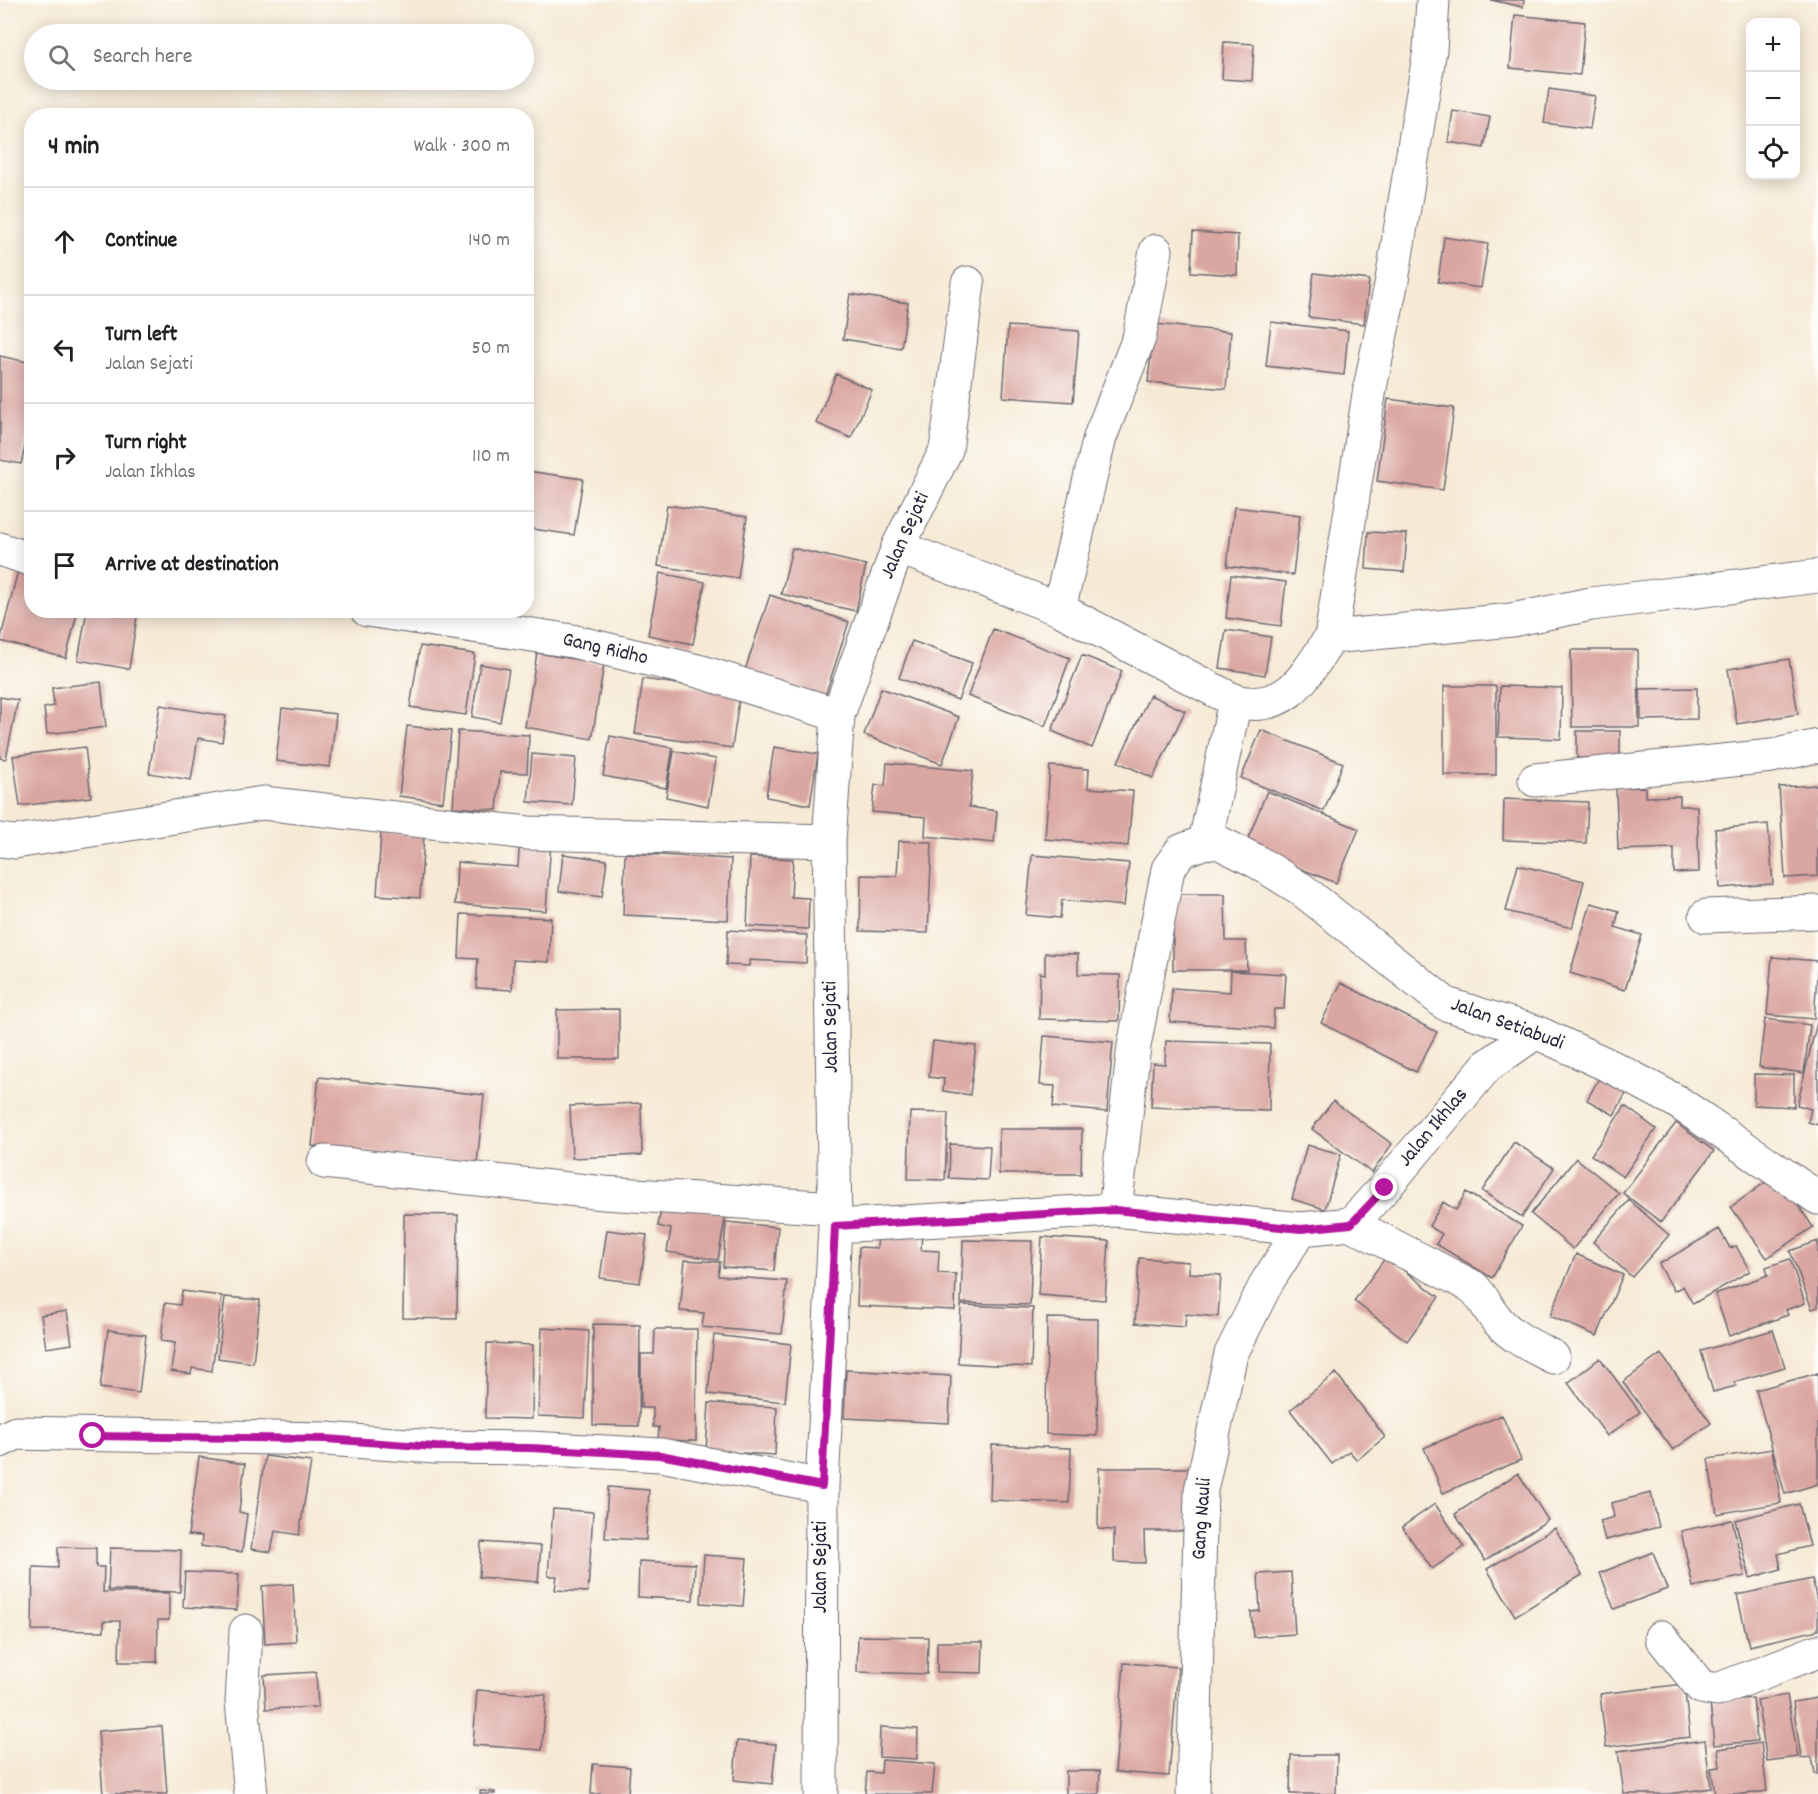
<!DOCTYPE html>
<html lang="en">
<head>
<meta charset="utf-8">
<style>
  body { margin:0; font-family:Dekko,sans-serif; background:#f2f2f2; color:#202124 }
  .controls { position:absolute; right:18px; top:18px; display:grid; overflow:hidden; border-radius:12px; box-shadow:0 3px 15px #0003 }
  .controls button { width:54px; height:54px; display:grid; place-items:center; padding:0; border:0; border-bottom:2px solid #e0e0e0; background:#fff; color:#202124; font:30px sans-serif }
  .stop { position:absolute; width:18px; height:18px; margin:-14px; border:4px solid #b5179e; border-radius:50%; background:#fff }
  .stop.end { background:#b5179e; border-color:#fff; box-shadow:0 2px 6px #0008 }
  .list { margin:0; padding:0; list-style:none }
  h2 { display:flex; justify-content:space-between; align-items:center; height:78px; margin:0; padding:0 24px; font-size:26px }
  h2 small { font-size:20px; font-weight:400; color:#757577 }
  .list li { display:grid; grid-template-columns:39px 1fr auto; gap:18px; align-items:center; box-sizing:border-box; height:108px; padding:0 24px; border-top:2px solid #e0e0e0 }
  .list b { display:block; font-size:22px; white-space:nowrap }
  .list p { margin:0; font-size:20px; white-space:nowrap; color:#757577 }
  .list em { font-size:20px; font-style:normal; color:#757577 }
  .icon { flex:none; width:33px; height:33px; fill:none; stroke:currentColor; stroke-width:2; stroke-linecap:round; stroke-linejoin:round }
  .map { position:relative; flex:none; width:1818px; height:1794px; overflow:hidden }
  .search { position:absolute; background:#fff; box-shadow:0 3px 15px #0003; left:24px; top:24px; width:510px; height:66px; display:flex; align-items:center; gap:15px; box-sizing:border-box; padding:0 21px; border-radius:33px; color:#757577; font-size:22px }
  .panel { position:absolute; background:#fff; box-shadow:0 3px 15px #0003; left:24px; top:108px; width:510px; height:510px; border-radius:24px }
  .map>svg:first-child { display:block }
</style>
</head>
<body>
<div class="map">
<svg width="1818" height="1794" viewBox="0 0 1818 1794">
  <rect width="100%" height="100%" fill="#fdfcf7"/>
  <filter id="ink" filterUnits="userSpaceOnUse"><feTurbulence type="fractalNoise" baseFrequency=".0167" numOctaves="2"/><feDisplacementMap in="SourceGraphic" scale="12" xChannelSelector="R" yChannelSelector="G"/><feConvolveMatrix kernelMatrix="1 2 1 2 8 2 1 2 1" color-interpolation-filters="sRGB"/></filter>
  <filter id="wash" filterUnits="userSpaceOnUse"><feTurbulence type="fractalNoise" baseFrequency=".008" numOctaves="4" result="noise"/><feDisplacementMap in="SourceGraphic" scale="24" xChannelSelector="R" yChannelSelector="G"/><feGaussianBlur stdDeviation="1.35" result="paint"/><feColorMatrix in="noise" values="0 0 0 0 0 0 0 0 0 0 0 0 0 0 0 0 0 1.4 0 .05"/><feComposite in="paint" operator="in"/></filter>
  <g filter="url(#wash)">
    <rect width="100%" height="100%" fill="#f6ead6"/>
    <g id="blocks">
      <path fill="#daa6a1" d="M1491,0H1524L1523,7Z
        M1515,15L1585,22L1580,75L1510,68Z
        M1224,42L1254,44L1252,81L1222,79Z
        M1549,89L1595,96L1590,129L1544,123Z
        M1453,111L1490,117L1484,148L1448,142Z
        M1193,232L1238,235L1237,275L1191,272Z
        M1444,237L1488,244L1481,288L1438,282Z
        M1314,273L1369,280L1364,324L1308,317Z
        M850,294L908,303L901,348L843,339Z
        M1271,322L1348,331L1344,375L1266,366Z
        M1154,324L1231,332L1226,389L1148,382Z
        M1008,326L1079,331L1073,402L1003,397Z
        M0,356L32,363V417L21,464L0,460Z
        M836,374L872,390L851,438L816,423Z
        M1388,399L1454,408L1443,490L1377,481Z
        M527,471L583,479L574,535L526,528Z
        M667,505L747,517L738,578L658,566Z
        M1234,507L1300,515L1293,575L1227,566Z
        M1368,532L1407,534L1404,572L1366,569Z
        M792,548L866,565L856,611L781,594Z
        M19,567L32,571V610H78L66,658L0,641Z
        M660,573L705,582L693,644L648,635Z
        M1231,575L1286,582L1281,626L1226,618Z
        M770,595L849,622L823,702L743,676Z
        M87,610H138L129,669L78,660Z
        M993,629L1070,658L1045,726L968,696Z
        M1226,630L1271,637L1265,675L1220,668Z
        M912,641L972,663L958,700L899,678Z
        M420,646L475,654L466,715L410,707Z
        M1571,650H1638L1639,727H1572Z
        M537,653L604,664L592,739L525,727Z
        M1082,655L1122,671L1092,748L1052,731Z
        M1789,659L1798,714L1737,724L1728,669Z
        M480,664L509,669L500,722L472,717Z
        M643,679L740,693L732,748L635,734Z
        M101,682L106,727L47,734L44,708L54,706L52,688Z
        M1444,686H1496V775H1444Z
        M1500,686L1562,688L1561,739L1498,737Z
        M881,688L959,717L942,764L864,735Z
        M1697,688V719L1641,720L1640,689Z
        M1150,695L1185,711L1153,778L1118,762Z
        M0,697L18,700L6,759L0,758Z
        M160,705L226,716L222,742L198,738L191,780L149,773Z
        M282,708L336,714L330,767L276,761Z
        M407,726L451,731L443,802L399,796Z
        M1261,730L1343,763L1324,811L1241,778Z
        M458,731L529,735L527,773L500,772L497,810L453,807Z
        M1577,731H1620V758H1577Z
        M610,736L673,748L666,788L603,776Z
        M85,747L91,797L20,806L13,756Z
        M774,747L818,754L810,805L766,797Z
        M674,751L716,759L708,806L666,797Z
        M532,754L576,758L572,805L528,802Z
        M887,763L973,771L969,807L997,811L994,843L925,836L926,817L872,812L875,785L885,786Z
        M1050,766L1089,769L1088,788L1133,791L1128,846L1045,839Z
        M1818,785V876L1785,878L1779,787Z
        M1645,787V797L1680,796V806H1697L1699,872L1674,873V848L1618,850L1616,788Z
        M1267,791L1359,829L1336,883L1245,846Z
        M1504,799L1588,802L1586,843L1503,840Z
        M1768,824L1773,884L1720,888L1715,829Z
        M381,833L424,836L420,898L377,895Z
        M520,839L551,841L546,911L455,904L457,862L518,867Z
        M899,841L932,842L928,933L860,931L861,875L897,876Z
        M625,853L731,859L728,920L623,915Z
        M563,854L607,860L602,897L559,891Z
        M1032,855L1129,863L1124,906L1062,900L1060,918L1026,915Z
        M750,857L793,859L791,897L809,898L808,929L747,926Z
        M1518,865L1584,881L1572,928L1506,911Z
        M1173,894H1225L1226,941H1246L1247,970H1173Z
        M1591,903L1619,911L1615,927L1642,935L1625,990L1570,973Z
        M461,914L551,918L549,962L513,960L512,990L476,988L478,959L459,958Z
        M728,930L807,935L806,963L749,960V966L726,965Z
        M1045,953L1078,954V974L1120,975L1119,1021L1039,1019L1040,973L1045,974Z
        M1772,957L1818,961L1814,1019L1767,1015Z
        M1231,971L1286,974L1284,1009H1274L1273,1028L1170,1022L1172,988L1230,992Z
        M1341,983L1437,1032L1416,1072L1321,1023Z
        M619,1009V1059H557V1010Z
        M1765,1019L1810,1025L1804,1073L1759,1067Z
        M1817,1022H1818V1125L1808,1122L1811,1109L1797,1105Z
        M1044,1036L1113,1042L1107,1112L1053,1107L1055,1086L1040,1085Z
        M933,1041L976,1046L970,1095L943,1091L944,1079L929,1077Z
        M1166,1041L1270,1044L1269,1111L1151,1107L1153,1063L1165,1064Z
        M1603,1071L1630,1086L1614,1115L1587,1100Z
        M1754,1074L1794,1075V1107L1754,1105Z
        M319,1077L484,1095L477,1164L312,1146Z
        M1333,1101L1392,1144L1372,1173L1312,1129Z
        M641,1103L642,1155L572,1158L570,1106Z
        M1625,1106L1656,1129L1623,1177L1591,1155Z
        M910,1112L948,1113L945,1180L908,1179Z
        M1676,1123L1714,1151L1661,1222L1623,1193Z
        M999,1129H1082L1081,1174H999Z
        M1514,1142L1554,1168L1522,1217L1482,1191Z
        M950,1144L990,1146L988,1180L949,1178Z
        M1307,1145L1341,1154L1325,1209L1292,1199Z
        M1576,1158L1619,1193L1573,1249L1531,1214Z
        M1777,1174L1813,1227L1767,1258L1731,1207Z
        M1466,1192L1522,1226L1492,1278L1436,1244L1442,1234L1429,1226L1443,1202L1456,1210Z
        M1629,1200L1669,1235L1632,1277L1593,1242Z
        M662,1203L726,1213L718,1260L667,1252L671,1229L658,1226Z
        M404,1214L458,1215L457,1319L403,1318Z
        M726,1222L778,1227L774,1271L723,1267Z
        M1719,1229L1730,1248L1736,1246L1750,1271L1693,1304L1683,1286L1674,1291L1659,1264Z
        M607,1230L647,1235L640,1283L600,1278Z
        M878,1230L922,1232L921,1250L939,1251L938,1273L956,1274L955,1310L857,1306L859,1247L877,1248Z
        M1042,1237L1109,1241L1105,1300L1038,1295Z
        M963,1240L1032,1241L1030,1305L961,1303Z
        M1818,1241V1307L1812,1309L1790,1251Z
        M1576,1254L1623,1275L1597,1336L1550,1316Z
        M1386,1257L1439,1297L1407,1341L1354,1301Z
        M1139,1258L1189,1262V1273L1221,1275L1218,1317L1186,1314L1185,1327L1135,1323Z
        M1790,1259L1805,1303L1786,1310L1788,1315L1729,1336L1715,1294L1768,1275L1766,1267Z
        M685,1260L720,1262L718,1276L787,1281L782,1334L702,1327L704,1313L680,1311Z
        M182,1291L222,1296L212,1371L192,1368L191,1374L171,1371L175,1343L161,1341L165,1303L180,1305Z
        M225,1297L260,1300L253,1363L218,1358Z
        M961,1305L1033,1308L1031,1367L958,1363Z
        M67,1311L72,1344L46,1348L41,1315Z
        M1047,1318L1098,1319L1097,1436L1046,1434Z
        M593,1324L640,1325L639,1426L593,1425Z
        M542,1328L589,1331L585,1418L538,1416Z
        M655,1329H697L696,1441L658,1440L659,1427H653V1408H641V1354H654Z
        M108,1330L146,1335L139,1393L100,1388Z
        M1773,1330L1785,1367L1734,1382L1736,1386L1713,1392L1701,1351Z
        M714,1335L791,1344L785,1402L708,1394Z
        M487,1343L533,1345L532,1419L485,1418Z
        M1661,1354L1711,1423L1673,1450L1623,1382Z
        M1600,1358L1640,1412L1607,1436L1568,1383Z
        M846,1370L951,1376L949,1423L844,1418Z
        M1336,1373L1385,1437L1357,1460L1349,1451L1332,1464L1290,1410Z
        M1818,1373V1484L1785,1494L1756,1390Z
        M709,1403L777,1407L775,1455L706,1451Z
        M1502,1415L1521,1460L1443,1493L1424,1448Z
        M992,1445L1071,1448L1069,1503L990,1500Z
        M1772,1449L1781,1503L1717,1514L1708,1459Z
        M265,1456L311,1462L299,1535L275,1531L271,1552L251,1549Z
        M199,1457L245,1464L239,1512L247,1514L242,1552L201,1546L202,1536L188,1535Z
        M1099,1468H1188V1531H1144L1145,1563L1114,1562V1530L1098,1529Z
        M1518,1473L1548,1520L1485,1561L1455,1514Z
        M608,1487L649,1490L646,1540L605,1538Z
        M1651,1493L1659,1527L1605,1540L1600,1521L1614,1517L1611,1503Z
        M1435,1504L1464,1547L1432,1569L1402,1527Z
        M1799,1504L1810,1546L1778,1554L1781,1569L1750,1578L1735,1520Z
        M553,1509L593,1512L588,1592L555,1590L557,1576H548Z
        M1732,1520L1745,1576L1693,1587L1681,1531Z
        M1555,1528L1582,1575L1515,1616L1487,1569Z
        M481,1542L541,1546L538,1582L479,1577Z
        M58,1547L96,1548V1567H104L103,1592L169,1593V1620H158L157,1662H119L120,1621H104V1631L32,1630L33,1567L58,1568Z
        M110,1548L181,1550L180,1592L108,1590Z
        M1653,1552L1667,1589L1614,1609L1600,1573Z
        M704,1555L747,1558L743,1606L701,1603Z
        M639,1561L695,1564L693,1600L638,1597Z
        M185,1572L239,1574L237,1610L183,1607Z
        M1291,1572L1295,1634L1253,1637L1251,1612L1260,1611L1258,1574Z
        M1812,1579L1818,1605V1630L1749,1646L1737,1595Z
        M293,1584L296,1642L265,1644L262,1586Z
        M858,1636L928,1637L927,1674L857,1672Z
        M937,1642H983L982,1673L937,1672Z
        M1124,1663L1178,1667L1169,1776L1115,1772Z
        M316,1672L318,1707L266,1709L264,1675Z
        M1684,1684L1690,1737L1606,1747L1600,1694Z
        M477,1690L546,1695L542,1750L473,1745Z
        M1787,1695L1798,1757L1767,1761L1757,1700Z
        M1753,1698L1757,1741L1714,1745L1710,1702Z
        M1818,1698V1774H1815L1812,1757L1801,1758L1793,1702Z
        M162,1726L167,1794H103L98,1731Z
        M880,1727L918,1729L917,1759L879,1757Z
        M1705,1740L1711,1788L1668,1794H1624L1618,1751Z
        M737,1741L776,1744L772,1784L734,1780Z
        M1761,1743L1767,1791L1745,1794H1715L1711,1768L1720,1767L1718,1749Z
        M1291,1755H1337L1336,1794H1290Z
        M882,1760L935,1764L932,1794H865L867,1772L881,1773Z
        M593,1764L630,1767L628,1794H591Z
        M1066,1771H1100L1099,1794H1066Z
        M480,1791L495,1792V1794H480Z"/>
    </g>
  </g>
  <g filter="url(#ink)">
    <use href="#blocks" fill-opacity="0" stroke="#6c6871" stroke-width="1.5"/>
    <g fill="none" stroke-linecap="round" stroke-linejoin="round">
      <g stroke="#6c6871" stroke-width="35">
        <path id="street" d="M898,547L1059,609L1235,701C1288,714 1306,674 1331,637L1512,620L1591,604L1818,576
          M0,549L32,560
          M1059,609L1100,437L1139,338L1156,251
          M367,610L572,641L702,672L838,715
          M1331,637L1370,388L1392,280L1430,50L1433,0
          M1535,780L1772,756L1818,746
          M0,840L15,842L263,803L528,833L829,841
          M1205,842L1235,701
          M1706,916L1818,912
          M324,1162L604,1193L835,1208
          M1115,1210L1134,1046L1168,869L1181,851L1205,842L1220,843L1256,861L1301,889L1446,1004L1536,1032L1612,1067L1676,1101L1818,1198
          M1351,1224L1473,1287C1484,1298 1489,1311 1498,1321C1513,1338 1534,1347 1553,1357
          M835,1226L1115,1210L1301,1229L1351,1224L1385,1187L1487,1066L1536,1032
          M0,1441L16,1433L326,1439L435,1447L530,1448L661,1455L822,1486
          M246,1631L242,1702L251,1794
          M1661,1637L1701,1687L1717,1690L1818,1651
          M821,1794L822,1486L835,1226L829,841L838,715L898,547L946,450L968,283
          M1193,1794L1201,1490L1231,1354L1267,1282L1301,1229"/>
      </g>
      <use href="#street" stroke="#fff" stroke-width="33"/>
    </g>
  </g>
  <g fill="none" stroke-linecap="round" stroke-linejoin="round" filter="url(#ink)">
    <path stroke="#b5179e" stroke-width="8" d="M93,1436L326,1439L435,1447L530,1448L660,1455L822,1486L835,1226L1115,1210L1301,1229L1351,1224L1385,1188"/>
  </g>
  <g text-anchor="middle" dominant-baseline="central" stroke-width="4.5" stroke-linejoin="round" paint-order="stroke">
    <g font-size="21" fill="#22223b" stroke="#fdfcf7">
      <text transform="translate(906 536) rotate(-66)">Jalan Sejati</text>
      <text transform="translate(605 650) rotate(13)">Gang Ridho</text>
      <text transform="translate(1507 1025) rotate(20)">Jalan Setiabudi</text>
      <text transform="translate(832 1027) rotate(-91)">Jalan Sejati</text>
      <text transform="translate(1434 1128) rotate(-50)">Jalan Ikhlas</text>
      <text transform="translate(1203 1519) rotate(-86)">Gang Nauli</text>
      <text transform="translate(822 1567) rotate(-90)">Jalan Sejati</text>
    </g>
  </g>
</svg>
<div class="controls">
<button>+</button>
<button>−</button>
<button><svg class="icon" aria-label="locate" viewBox="0 0 24 24"><circle cx="12" cy="12" r="6"/><path d="M12 2v4M12 18v4M2 12h4M18 12h4"/></svg></button>
</div>
<div class="stop" style="left:93px;top:1436px"></div>
<div class="stop end" style="left:1385px;top:1188px"></div>
<div class="search"><svg class="icon" aria-label="search" viewBox="0 0 24 24"><circle cx="10" cy="10" r="6"/><path d="M15 15l6 6"/></svg>Search here</div>
<section class="panel">
<h2>4 min<small>Walk · 300 m</small></h2>
<ul class="list">
<li><svg class="icon" aria-label="ahead" viewBox="0 0 24 24"><path d="M12 20V5M6 11l6-6 6 6"/></svg><div><b>Continue</b></div><em>140 m</em></li>
<li><svg class="icon" aria-label="left" viewBox="0 0 24 24"><path d="M17 20v-9H6M10 6l-5 5 5 5"/></svg><div><b>Turn left</b><p>Jalan Sejati</p></div><em>50 m</em></li>
<li><svg class="icon" aria-label="right" viewBox="0 0 24 24"><path d="M7 20v-9h11M14 6l5 5-5 5"/></svg><div><b>Turn right</b><p>Jalan Ikhlas</p></div><em>110 m</em></li>
<li><svg class="icon" aria-label="arrive" viewBox="0 0 24 24"><path d="M6 21V4h12l-3 4 3 4H6"/></svg><div><b>Arrive at destination</b></div></li>
</ul>
</section>
</div>
</body>
</html>
